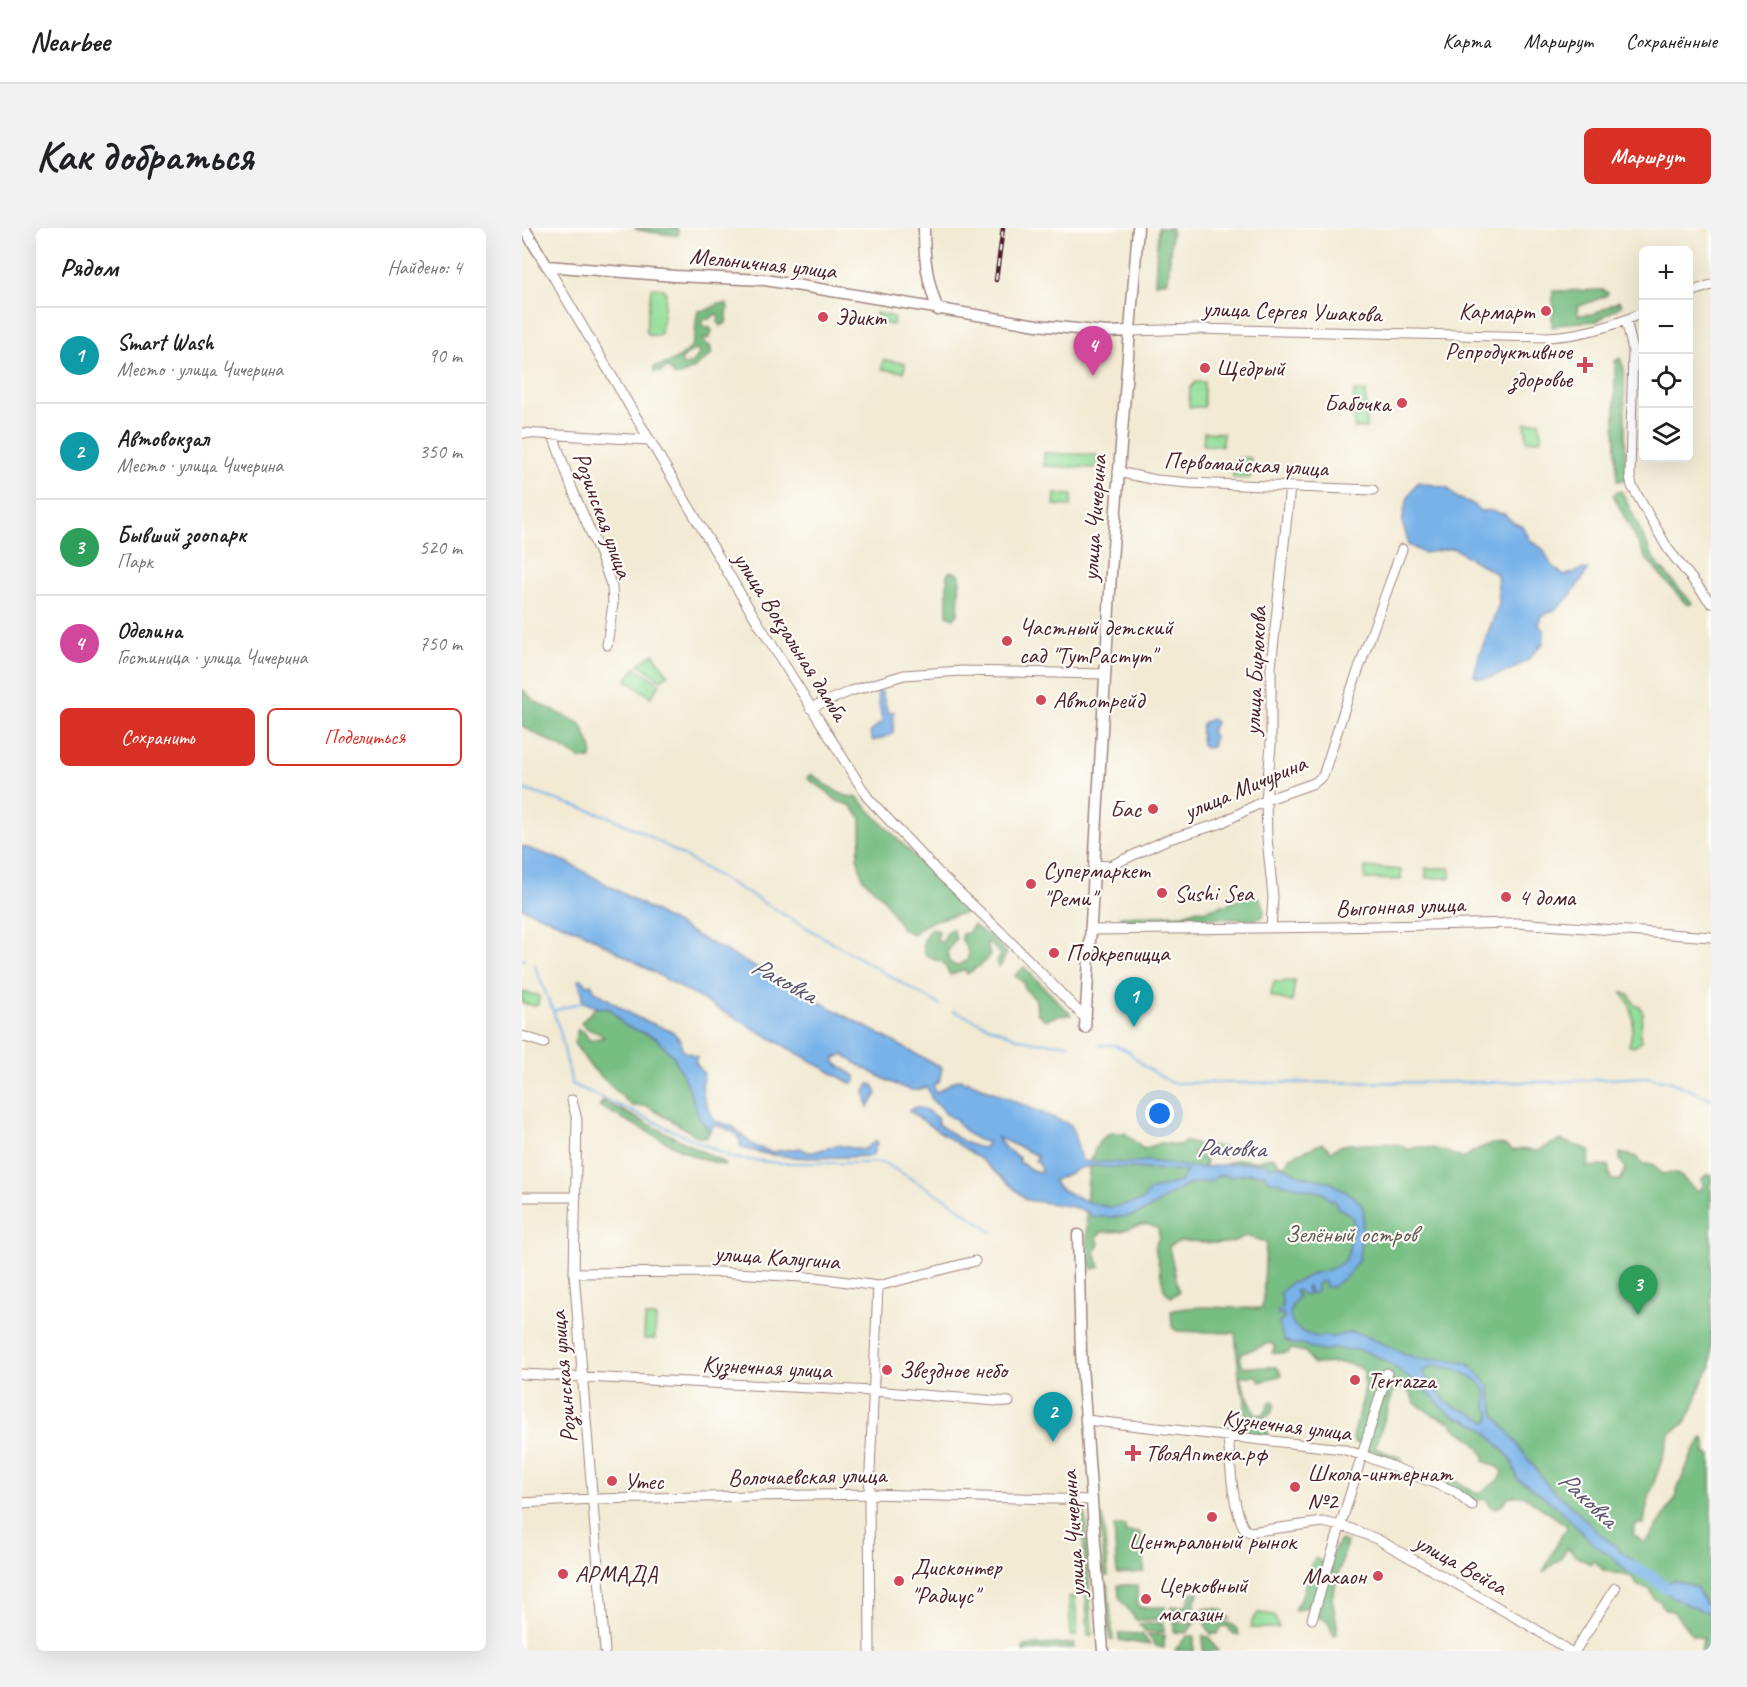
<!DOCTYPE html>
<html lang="ru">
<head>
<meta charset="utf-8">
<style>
  body { margin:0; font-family:Caveat,sans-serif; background:#f2f2f2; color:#202124 }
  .controls { position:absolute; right:18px; top:18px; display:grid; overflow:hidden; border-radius:9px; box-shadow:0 6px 24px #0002 }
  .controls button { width:54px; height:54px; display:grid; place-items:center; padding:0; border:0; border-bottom:2px solid #e0e0e0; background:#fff; color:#202124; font:30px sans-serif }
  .you { position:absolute; left:638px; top:886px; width:21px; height:21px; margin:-15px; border:4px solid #fff; border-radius:50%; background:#1a73e8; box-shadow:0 0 0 9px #1a73e833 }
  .badge { display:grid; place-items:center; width:39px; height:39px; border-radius:50%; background:#d93025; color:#fff; font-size:20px; font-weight:700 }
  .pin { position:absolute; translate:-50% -50px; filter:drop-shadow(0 2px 3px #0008) }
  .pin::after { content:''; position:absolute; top:32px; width:21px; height:18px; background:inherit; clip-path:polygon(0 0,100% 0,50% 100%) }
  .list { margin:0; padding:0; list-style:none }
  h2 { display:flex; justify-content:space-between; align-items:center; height:78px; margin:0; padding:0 24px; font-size:26px }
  h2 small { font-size:20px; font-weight:400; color:#757577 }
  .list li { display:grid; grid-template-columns:39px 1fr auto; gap:18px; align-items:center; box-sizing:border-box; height:96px; padding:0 24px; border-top:2px solid #e0e0e0 }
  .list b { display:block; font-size:22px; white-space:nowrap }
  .list p { margin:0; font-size:20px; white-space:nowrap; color:#757577 }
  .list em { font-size:20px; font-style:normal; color:#757577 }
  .actions { display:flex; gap:12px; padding:18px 24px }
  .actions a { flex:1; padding:14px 0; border:2px solid #d93025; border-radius:9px; text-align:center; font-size:21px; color:#d93025 }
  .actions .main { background:#d93025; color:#fff }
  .icon { flex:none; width:33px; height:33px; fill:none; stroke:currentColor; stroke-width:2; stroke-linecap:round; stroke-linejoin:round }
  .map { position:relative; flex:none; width:1189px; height:1423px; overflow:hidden; border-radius:9px }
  header { display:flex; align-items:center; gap:36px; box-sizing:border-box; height:84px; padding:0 30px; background:#fff; border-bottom:2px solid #e0e0e0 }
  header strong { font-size:28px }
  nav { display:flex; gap:33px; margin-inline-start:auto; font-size:21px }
  .intro { display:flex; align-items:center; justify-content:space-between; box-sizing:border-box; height:144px; padding:0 36px }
  h1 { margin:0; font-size:42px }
  .button { padding:15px 27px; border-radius:9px; background:#d93025; color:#fff; font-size:21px; font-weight:700 }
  main { display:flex; gap:36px; padding:0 36px }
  aside { flex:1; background:#fff; border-radius:9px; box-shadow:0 6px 24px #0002 }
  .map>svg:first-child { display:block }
</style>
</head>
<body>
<header>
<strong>Nearbee</strong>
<nav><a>Карта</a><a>Маршрут</a><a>Сохранённые</a></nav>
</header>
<div class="intro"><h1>Как добраться</h1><a class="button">Маршрут</a></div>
<main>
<aside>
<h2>Рядом<small>Найдено: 4</small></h2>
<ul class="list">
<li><span class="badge" style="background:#0f9aa8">1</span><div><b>Smart Wash</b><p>Место · улица Чичерина</p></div><em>90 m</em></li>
<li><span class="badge" style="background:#0f9aa8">2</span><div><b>Автовокзал</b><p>Место · улица Чичерина</p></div><em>350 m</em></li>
<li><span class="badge" style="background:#2e9e5b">3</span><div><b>Бывший зоопарк</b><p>Парк</p></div><em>520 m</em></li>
<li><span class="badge" style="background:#d1479c">4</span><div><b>Оделина</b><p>Гостиница · улица Чичерина</p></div><em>750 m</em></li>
</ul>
<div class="actions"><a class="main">Сохранить</a><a>Поделиться</a></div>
</aside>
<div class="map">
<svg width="1189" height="1423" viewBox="0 0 1189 1423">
  <rect width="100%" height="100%" fill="#fdfcf7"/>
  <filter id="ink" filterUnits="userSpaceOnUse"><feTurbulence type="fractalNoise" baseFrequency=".0167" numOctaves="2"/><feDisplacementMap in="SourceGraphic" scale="12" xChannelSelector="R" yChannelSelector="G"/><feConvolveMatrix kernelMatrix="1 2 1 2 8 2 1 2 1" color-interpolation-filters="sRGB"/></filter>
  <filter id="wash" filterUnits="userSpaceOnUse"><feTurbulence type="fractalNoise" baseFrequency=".008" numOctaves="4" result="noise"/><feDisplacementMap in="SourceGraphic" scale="24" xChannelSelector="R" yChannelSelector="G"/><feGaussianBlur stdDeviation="1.35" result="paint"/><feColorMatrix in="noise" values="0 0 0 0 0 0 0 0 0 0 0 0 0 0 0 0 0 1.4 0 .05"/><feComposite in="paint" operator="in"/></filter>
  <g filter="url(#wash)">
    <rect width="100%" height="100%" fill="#f2ead3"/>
    <path fill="#94df9b" stroke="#6f7f63" stroke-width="1.5" d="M133,59L141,61L144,65L139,105L135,108L127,107L124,103L129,62Z
      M354,85L372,89L371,97L353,94Z
      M361,132L383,135L382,144L360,141Z
      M674,154H682V179H667L668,160Z
      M832,163H844V200H832Z
      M1017,193L1020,211L1005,213L1003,195Z
      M682,204L701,205L700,218L681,217Z
      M522,225L575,227L574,240L522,238Z
      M717,230H729L728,250H711L712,234Z
      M533,266L550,267L549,278L532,277Z
      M132,426L146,447L139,452L117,436Z
      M114,439L138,456L129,469L104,452Z
      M843,639L879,642V652L843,651Z
      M904,640H928V650H904Z
      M773,753L770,774L748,768L752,754Z
      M0,764L15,767L17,769L16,776L13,778L0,775Z
      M1099,764L1107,767L1114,778L1118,779L1121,785L1118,806L1119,814L1112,819L1107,818C1112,797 1115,782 1099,764Z
      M123,1089H134L133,1111H122Z
      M563,1282L570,1407L566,1408L560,1283Z
      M578,1288H581L586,1348H583Z
      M583,1357H586L591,1412H588Z
      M553,1368L555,1408H549L547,1369Z
      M736,1385L752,1387L757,1400H729L730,1393Z"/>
    <path fill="#77be83" stroke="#606e57" stroke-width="1.5" fill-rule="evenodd" d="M112,0H155L157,6L155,8C141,4 125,6 112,0Z
      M636,0H650L646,53L633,55Z
      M1081,62L1086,65L1084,68L1055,79L1056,87L1072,86L1097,73L1100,77L1075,93L1045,95L1030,99L1031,63Z
      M196,76H205L206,79L204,95L199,98L196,94L197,89L194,86L187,91H181L180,95L181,99L188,100L190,103L187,110L181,112L184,116L188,118L190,126L171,141L157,148H153L146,140L138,144H132V139C144,138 164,128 170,117C175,107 173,93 176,83L186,82ZM175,121L177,126L171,135L162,137L160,136L159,133L166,125Z
      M1098,130L1102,141L1104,252L1095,253L1093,193V133Z
      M1097,263L1100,264L1133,333L1170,375L1167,377L1163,375L1124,330L1091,267Z
      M429,343L438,347L436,386L432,390L425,387V346Z
      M0,461L12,473L59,496L70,521L69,531H60L0,498Z
      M287,547H291C304,556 319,570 335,569L354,589L447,684C427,689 406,690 392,706L381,702L360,669L341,651L335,629L339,611V590L328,577L315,573L303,562L286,551Z
      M725,666L738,670L742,683L741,689L733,692L686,690L644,694L636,692H600L598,688L662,686L675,681L682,683L700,677H705Z
      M451,697L473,712L485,725L480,735L477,739L474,734L479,726L467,714L465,716L468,727L462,735L445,746L443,741L428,747L421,734C418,733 414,732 411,731C396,726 401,709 409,700L417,703L415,712L418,714H421L425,703L431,701L434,711L425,724L427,734L434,738L445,733L447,725L440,712V706L446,705Z
      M502,739L549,787L536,788L523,792L515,785L514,772L502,760V755L493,748Z
      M74,779L89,781L102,797L134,810L152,829L169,863L178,891L188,903L184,910L177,909L125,878H110L68,838L52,815L56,801L62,804L67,812L82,809C74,802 68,805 59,795Z
      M81,873L197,932L203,935L202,937L171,928L77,878Z
      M590,905H603L621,921L639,915L657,917L663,914L705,920L703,929L682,924L679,921H673L671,925L680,929L684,933L682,939L703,938L704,935L717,931L733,933L748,929L754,931L757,936L763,937L768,929L800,915L810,923C822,913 832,917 846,916C860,915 874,914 887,922C900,914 928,924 941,931C953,921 977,907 990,923L998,921L1015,923L1038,912L1064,921L1068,925L1065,939L1086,937L1089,952H1099L1103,939L1098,932V925L1114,929L1121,936H1131L1140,946C1162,942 1161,954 1175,963L1182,958L1179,952L1184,947H1189V1139C1171,1160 1177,1193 1148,1205C1141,1236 1125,1264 1122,1296H1114L1111,1306L1122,1315L1129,1308L1155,1268V1262L1170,1226L1181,1210L1184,1215L1183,1226L1189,1227V1423H1179L1181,1410L1170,1407L1151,1383L1143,1382L1138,1373L1132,1371L1128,1361L1116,1358L1110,1349L1081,1342L1072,1332L1069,1336L1053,1328L1046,1320L1037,1332L1021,1344L1040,1306L1045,1301L1044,1297L1002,1268H987L979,1278L973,1280L967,1278L966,1272L962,1271L957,1272L953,1276L919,1254L921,1251C926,1252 932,1252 936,1254C951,1263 954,1271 971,1256C976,1252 979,1250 981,1244L978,1240L962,1233V1227C957,1222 954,1215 949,1211C942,1204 933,1204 929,1194L911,1187L893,1175L888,1165L859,1150L853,1152L858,1163L868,1161L872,1162L853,1220L879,1230L881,1234L839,1221L840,1217L832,1214L831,1209L842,1166V1143C828,1131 808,1136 791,1136L784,1124L769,1121L766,1125H750L753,1118L748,1115L721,1125L718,1129L721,1139H755L760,1147L738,1154L735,1148H718L719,1154L733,1185L738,1187L743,1185L748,1174L751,1173L753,1176C748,1192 744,1189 730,1189V1197L741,1198L746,1203V1207L720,1206L723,1186V1170L718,1156L713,1105L655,1103L650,1099L649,1083C677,1075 710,1082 739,1080L741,1077L744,1014L723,1008C698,1026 662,1003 647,1019L657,1064L649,1069L642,1062L633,1019L637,1009L636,1001C623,992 612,999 599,1003C592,1004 586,1003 579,1004L575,1010L577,1016L573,1024L578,1039L570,1041C563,1013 560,936 578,913C581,910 586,907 590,905Z
      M592,1298H603V1304L619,1305V1321H622V1344L595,1346Z
      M818,1312L825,1314L810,1370L815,1396V1406L812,1408L805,1392L794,1389L792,1377L772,1383C773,1377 776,1375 779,1370C785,1357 783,1340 794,1330L803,1337Z
      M596,1357H615L616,1379H643L644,1391L614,1392L597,1369Z
      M670,1364H677L673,1372V1390L649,1391V1379L664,1378Z
      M682,1380L700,1381L708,1391L682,1389Z
      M673,1394L665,1405L652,1404V1395Z
      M682,1394C696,1394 713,1390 717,1407H712L705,1398L699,1399L696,1406H689Z
      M642,1395V1404L623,1403L617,1396Z
      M597,1405L620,1406L628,1417L597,1412Z
      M625,1406L642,1407V1420L634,1418Z
      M665,1408H672V1423L653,1422Z
      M681,1408L687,1409L696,1423H681Z
      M552,1415V1420L501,1423V1418Z"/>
    <path fill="#78b2e9" stroke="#61688a" stroke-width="1.5" fill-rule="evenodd" d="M896,254L926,260L935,270L949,275L960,284L964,282L982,286L992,295L1000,298L1009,313L1021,321L1028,335L1042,348L1061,341L1066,342C1054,360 1041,382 1019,388L1017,397L1022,403L1021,416C1013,421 1011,429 1004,433C992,441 965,455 952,448L957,428L977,376L975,346L931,320L902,325L886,317C887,309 882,304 881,297C880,282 886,266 896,254Z
      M355,463L360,464L366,485L372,484L371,506L351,513L348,505L360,493Z
      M690,491L693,494L689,503L692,509L690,519L683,520C678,515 680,513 679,506C678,496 680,494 690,491Z
      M0,618L45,634L181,711L420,840L417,854L411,857L414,864C424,861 428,853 439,851L443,856L445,853L549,897L560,933L606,935L625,933L677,940L714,935H744L747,939L758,937L780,948L808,954L832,969L839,976L842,983L837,1031L826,1047L810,1059H804L803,1054L799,1053L795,1056V1063L791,1066L788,1065L786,1058L784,1060L786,1064L784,1068L775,1062L773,1064L776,1068L769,1080L768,1088L772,1097L783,1105L795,1109L803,1108L810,1109L829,1104L839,1106L895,1131H921L944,1135L952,1140L967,1158L973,1187L1027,1259L1050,1278L1074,1303L1112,1333L1122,1346L1120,1347L1103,1342L1089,1328L1070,1315L1034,1278L1004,1256L996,1252L989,1231L965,1205L957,1198L942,1191L935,1190L920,1180L916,1174L899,1159L864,1133L845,1124L832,1121L823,1122L814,1120L799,1123L779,1116H770L762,1112L757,1096L762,1090L761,1085L756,1087V1083L760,1080V1071L758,1066C761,1061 766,1059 769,1054L772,1055C779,1053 785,1047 793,1045C804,1043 821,1038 826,1027C829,1018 826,1006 833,999L829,987L816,980L812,972H808L801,965L750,953L744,951L743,946C733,945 719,945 709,949L703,947L695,948L692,952C683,955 675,953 666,957C646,966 631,983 608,988C597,990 583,989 571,989L566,984L547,978L505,972L461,933L387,883L394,879L404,882L415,890L416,896C429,905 444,918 461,920L465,916V914C453,913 438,901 434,891C426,889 423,886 419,879C417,877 413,876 411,873C407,868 409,864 404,859C399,861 395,863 390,862C377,860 332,836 322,826L313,830V835L333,848L334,853L330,856L62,705L0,680ZM475,909L516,928L513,933L518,936L519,945L510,942L497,934V930L483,920ZM569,938L665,943L659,953L627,963L621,972C611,975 599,979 588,979C574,978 538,964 531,953L558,940ZM912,1137C933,1140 971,1150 964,1178L968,1184V1191L964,1194L951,1186L926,1176L900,1144Z
      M59,751L66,757L69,756L73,763L112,788L151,804L159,813L160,822L175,829L173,834L182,846C177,864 184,878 193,893L210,898L232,918L249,924L278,920L286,924H292L315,917L341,922L354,913L355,915L350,928C307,930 262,933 220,920L218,917L219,915C215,903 204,900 192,897L188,903L178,891L168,863L152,829L134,810L102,797L89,781L74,779L61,774L60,771L61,767L56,753Z
      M347,856L351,857L355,866L346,879L343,864Z
      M1133,1348L1141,1356L1152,1352L1174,1359L1183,1375L1189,1379V1385C1174,1382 1135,1364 1128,1350Z"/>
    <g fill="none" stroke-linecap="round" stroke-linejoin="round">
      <path stroke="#78b2e9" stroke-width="2" d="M0,561L85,588L120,604L418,777
        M0,731L2,732
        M12,736L31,783
        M61,774L31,783L38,803L50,856L211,930L257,935H362L426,972L470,1004
        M431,783L495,810L513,814L546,816
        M577,817H592L606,823L622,838L650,855L1030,854L1124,849L1147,853L1189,871"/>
      <path stroke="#78b2e9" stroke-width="12" d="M1109,1338L1130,1349L1143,1359"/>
    </g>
  </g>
  <g filter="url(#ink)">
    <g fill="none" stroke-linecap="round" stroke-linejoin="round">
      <g stroke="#9e847f" stroke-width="11">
        <path id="minor" d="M25,38L225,377L346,570L418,646L478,703L563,790
          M1166,65L1189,57
          M1104,92L1111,122L1108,248L1110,258L1146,321L1189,375
          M608,103L674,101L1026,109C1059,107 1092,98 1122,84
          M0,205L127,212
          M31,207L51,263L78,326L90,359L91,376L85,417
          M596,244L634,252L667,255L851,262
          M288,480L329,463L382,447L439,443L583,446
          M572,637L588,638L644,612L697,596L744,572L792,555L801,548L824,476L880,321
          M749,700L751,669L745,610L744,572L749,517V439L768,259
          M568,702L813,699L994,695L1189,709
          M0,808L22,815
          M50,872L55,892L52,1045L83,1423
          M0,969H54
          M52,1045L198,1044L296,1050L356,1058L453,1033
          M0,1146L351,1163L487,1174
          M564,1192L820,1221L846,1229L932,1263L950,1278
          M706,1209C709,1237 709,1277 723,1302L728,1304L801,1294L827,1300L855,1311L1007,1397L1047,1423
          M0,1275L71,1271L347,1266L570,1272
          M790,1391L865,1145
          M348,1423L347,1266L356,1058
          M1053,1423L1093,1360"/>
      </g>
      <g stroke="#9e847f" stroke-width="13">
        <path id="major" d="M2,0L25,38L153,48L243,52L515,97L585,104L608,103
          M402,0C402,31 405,53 416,82
          M563,800L589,345L616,0
          M556,1007L559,1124L581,1423"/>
      </g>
      <use href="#minor" stroke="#fff" stroke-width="9"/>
      <use href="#major" stroke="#fff" stroke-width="10"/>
      <g stroke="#4a1f2b" stroke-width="4.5">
        <path id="rail" d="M474,52L481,0"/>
      </g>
      <use href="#rail" stroke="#fdfcf7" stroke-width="2" stroke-dasharray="7" stroke-linecap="butt"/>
    </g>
  </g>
  <g fill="#d1495b" stroke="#fdfcf7" stroke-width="2">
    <circle cx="1024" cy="83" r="6"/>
    <circle cx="301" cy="89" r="6"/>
    <path d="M1060 128h6v6h6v6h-6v6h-6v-6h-6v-6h6z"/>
    <circle cx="683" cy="140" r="6"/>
    <circle cx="880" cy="175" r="6"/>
    <circle cx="485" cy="413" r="6"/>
    <circle cx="519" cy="472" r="6"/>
    <circle cx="631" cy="581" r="6"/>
    <circle cx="509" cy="656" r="6"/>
    <circle cx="640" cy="665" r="6"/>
    <circle cx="984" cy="669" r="6"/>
    <circle cx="532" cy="725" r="6"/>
    <circle cx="365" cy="1142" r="6"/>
    <circle cx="833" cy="1152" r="6"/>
    <path d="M608 1216h6v6h6v6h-6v6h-6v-6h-6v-6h6z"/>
    <circle cx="90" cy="1253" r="6"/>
    <circle cx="773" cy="1259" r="6"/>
    <circle cx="690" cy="1289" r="6"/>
    <circle cx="41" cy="1346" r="6"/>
    <circle cx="856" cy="1348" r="6"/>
    <circle cx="377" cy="1353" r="6"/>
    <circle cx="624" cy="1371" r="6"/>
  </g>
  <g text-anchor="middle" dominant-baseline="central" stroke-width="4.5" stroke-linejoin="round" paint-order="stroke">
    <g font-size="24" fill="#4a1f2b" stroke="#fdfcf7">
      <text transform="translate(241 35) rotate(6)">Мельничная улица</text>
      <text transform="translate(770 83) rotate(2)">улица Сергея Ушакова</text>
      <text transform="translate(724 236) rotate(3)">Первомайская улица</text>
      <text transform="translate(81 287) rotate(70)">Розинская улица</text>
      <text transform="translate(572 290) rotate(-86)">улица Чичерина</text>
      <text transform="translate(269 408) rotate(58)">улица Вокзальная дамба</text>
      <text transform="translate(733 443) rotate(-87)">улица Бирюкова</text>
      <text transform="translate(723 559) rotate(-23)">улица Мичурина</text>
      <text transform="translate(878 678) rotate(-2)">Выгонная улица</text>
      <text transform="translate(255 1029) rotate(4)">улица Калугина</text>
      <text transform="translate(245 1139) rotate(3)">Кузнечная улица</text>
      <text transform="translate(41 1149) rotate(-95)">Розинская улица</text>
      <text transform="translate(765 1197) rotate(7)">Кузнечная улица</text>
      <text transform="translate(285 1248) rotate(-1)">Волочаевская улица</text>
      <text transform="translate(551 1306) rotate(-94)">улица Чичерина</text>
      <text transform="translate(939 1336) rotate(29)">улица Вейса</text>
    </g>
    <g font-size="24" fill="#4a1f2b" stroke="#fdfcf7" text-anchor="start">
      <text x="1012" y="83" text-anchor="end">Кармарт</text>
      <text x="313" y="89">Эдикт</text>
      <text x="1050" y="123" text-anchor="end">Репродуктивное<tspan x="1050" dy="28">здоровье</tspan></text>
      <text x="695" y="140">Щедрый</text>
      <text x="868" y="175" text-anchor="end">Бабочка</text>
      <text x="497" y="399">Частный детский<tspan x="497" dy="28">сад "ТутРастут"</tspan></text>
      <text x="531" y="472">Автотрейд</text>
      <text x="619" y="581" text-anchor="end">Бас</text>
      <text x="521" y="642">Супермаркет<tspan x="521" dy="28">"Реми"</tspan></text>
      <text x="652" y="665">Sushi Sea</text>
      <text x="996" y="669">4 дома</text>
      <text x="544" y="725">Подкрепицца</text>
      <text x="377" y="1142">Звездное небо</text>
      <text x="845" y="1152">Terrazza</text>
      <text x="623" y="1225">ТвояАптека.рф</text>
      <text x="785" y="1245">Школа-интернат<tspan x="785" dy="28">№2</tspan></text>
      <text x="102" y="1253">Утес</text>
      <text x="690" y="1313" text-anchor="middle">Центральный рынок</text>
      <text x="389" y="1339">Дисконтер<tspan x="389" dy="28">"Радиус"</tspan></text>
      <text x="53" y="1346">АРМАДА</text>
      <text x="844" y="1348" text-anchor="end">Махаон</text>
      <text x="636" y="1357">Церковный<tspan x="636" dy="28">магазин</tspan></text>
    </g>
    <g font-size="24" fill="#60594d" stroke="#fdfcf7">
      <text x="829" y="1006">Зелёный остров</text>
    </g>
    <g font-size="26" font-style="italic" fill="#5a526e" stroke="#fdfcf7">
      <text transform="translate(262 752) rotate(28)">Раковка</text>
      <text transform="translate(709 920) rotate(1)">Раковка</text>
      <text transform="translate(1066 1271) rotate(43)">Раковка</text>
    </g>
  </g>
</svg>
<div class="controls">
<button>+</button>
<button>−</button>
<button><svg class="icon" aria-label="locate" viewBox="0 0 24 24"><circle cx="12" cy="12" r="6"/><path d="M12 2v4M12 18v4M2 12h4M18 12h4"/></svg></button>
<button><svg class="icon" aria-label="layers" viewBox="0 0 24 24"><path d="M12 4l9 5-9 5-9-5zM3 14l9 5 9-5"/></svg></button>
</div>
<div class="you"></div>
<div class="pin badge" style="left:612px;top:799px;background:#0f9aa8">1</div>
<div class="pin badge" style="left:531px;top:1214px;background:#0f9aa8">2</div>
<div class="pin badge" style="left:1116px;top:1087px;background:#2e9e5b">3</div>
<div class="pin badge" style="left:571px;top:148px;background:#d1479c">4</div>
</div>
</main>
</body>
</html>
